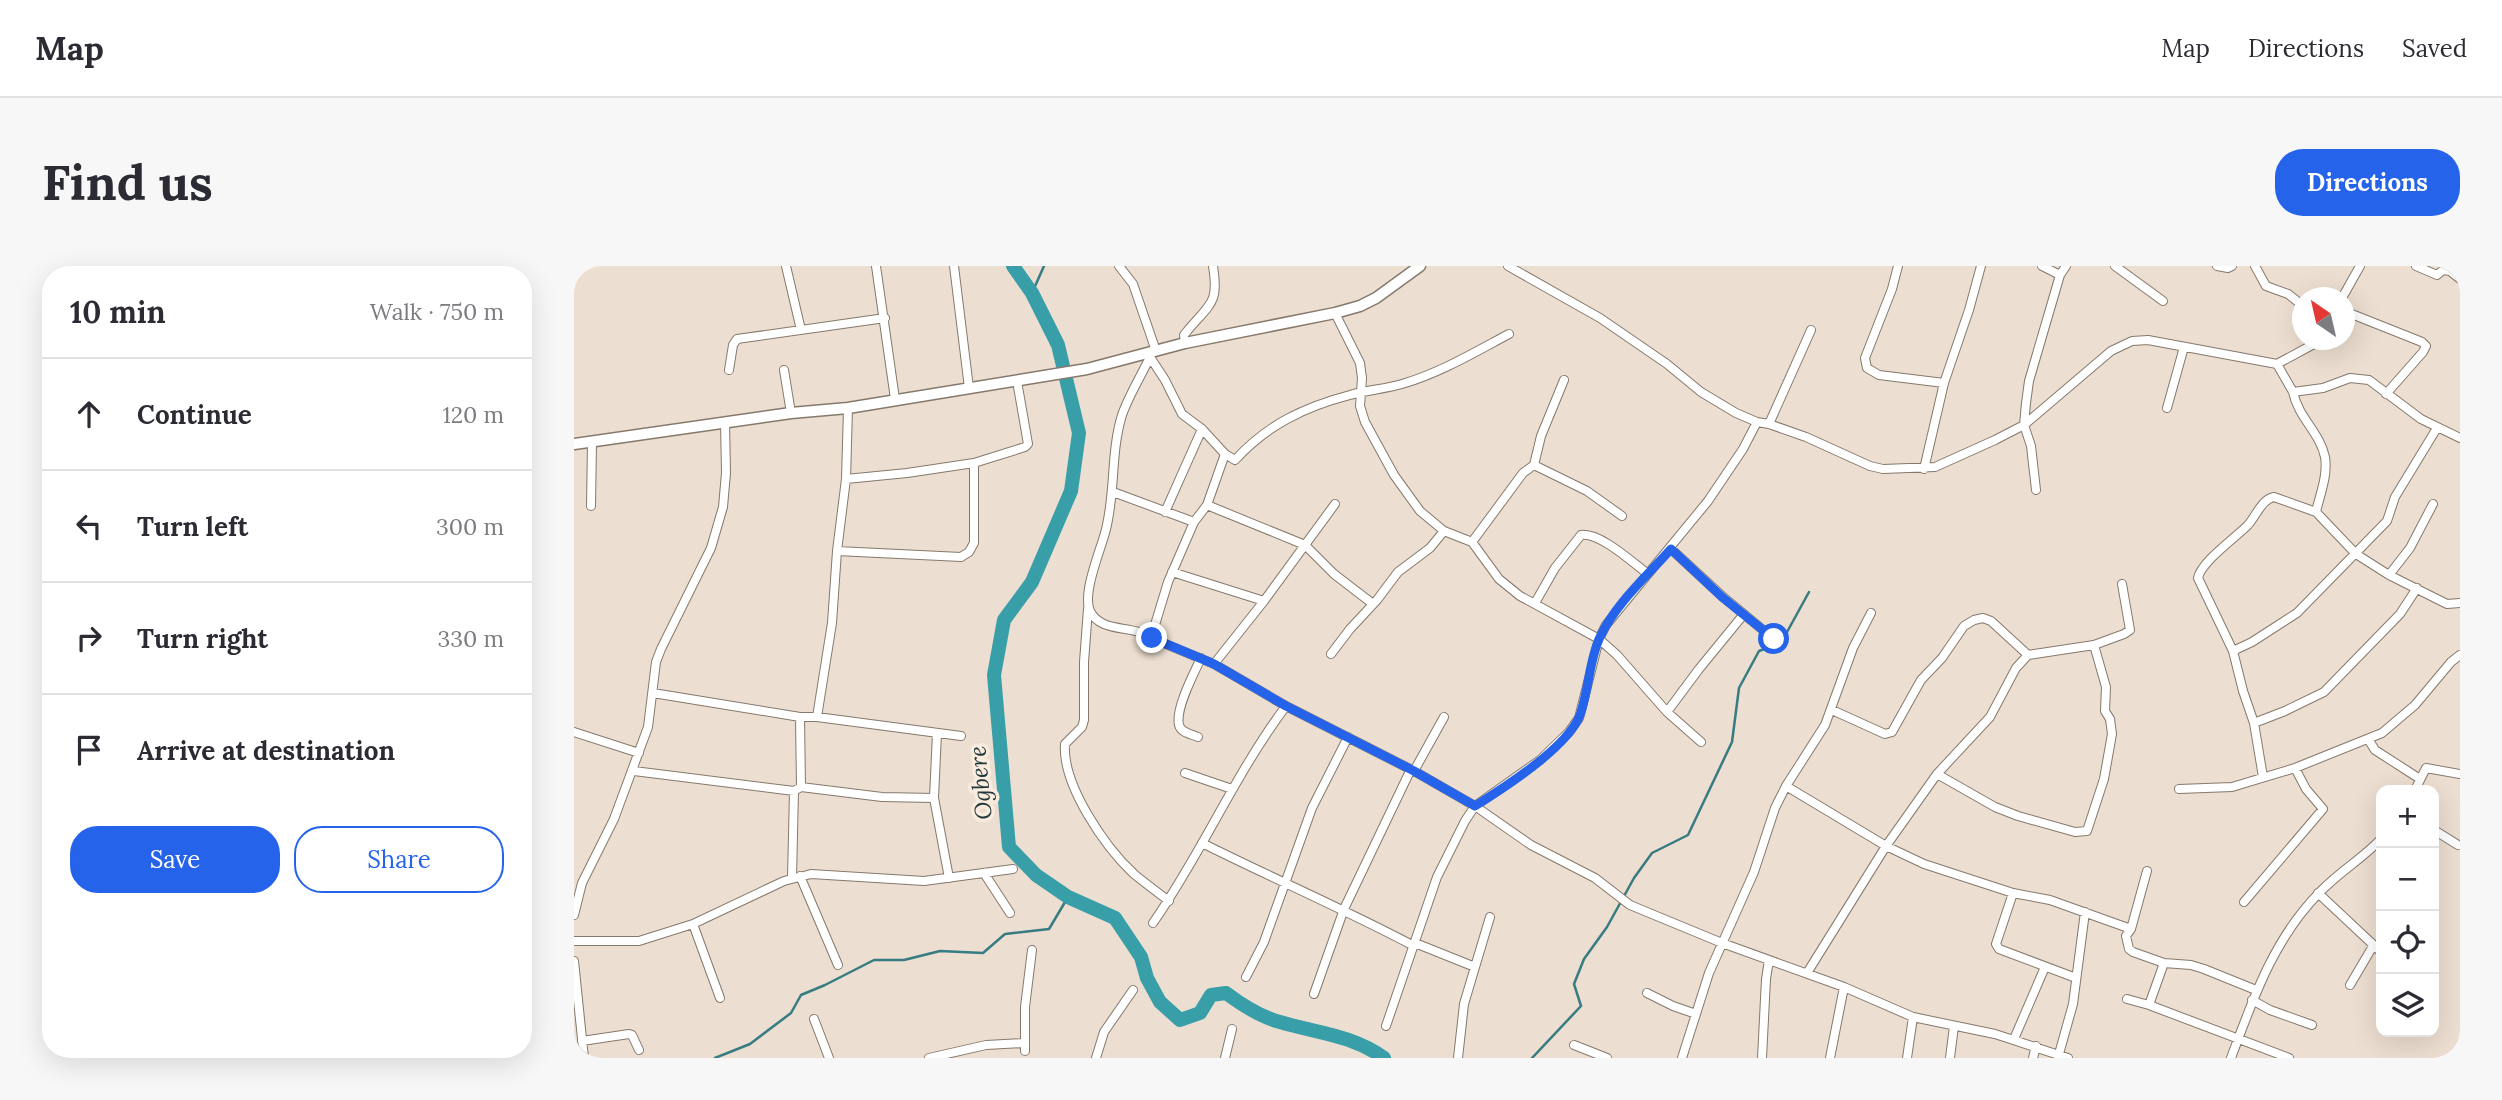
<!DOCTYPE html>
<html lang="en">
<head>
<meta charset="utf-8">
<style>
  body { margin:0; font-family:Lora,serif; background:#f7f7f7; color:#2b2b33 }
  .controls { position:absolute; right:21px; bottom:21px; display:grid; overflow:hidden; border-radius:14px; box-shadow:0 7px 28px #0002 }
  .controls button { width:63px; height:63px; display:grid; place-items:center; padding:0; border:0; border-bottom:2px solid #e1e1e2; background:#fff; color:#2b2b33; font:35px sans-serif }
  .compass { position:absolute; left:1718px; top:21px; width:63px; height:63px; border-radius:50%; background:#fff; box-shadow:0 7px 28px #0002; rotate:326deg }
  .stop { position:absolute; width:21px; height:21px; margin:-16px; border:5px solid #2563eb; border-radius:50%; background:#fff }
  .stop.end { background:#2563eb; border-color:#fff; box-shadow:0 2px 7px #0008 }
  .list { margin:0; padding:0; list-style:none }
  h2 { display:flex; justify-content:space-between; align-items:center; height:91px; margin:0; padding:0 28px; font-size:30px }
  h2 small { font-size:23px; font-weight:400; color:#7c7c81 }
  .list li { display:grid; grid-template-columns:46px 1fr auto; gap:21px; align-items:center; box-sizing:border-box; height:112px; padding:0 28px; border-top:2px solid #e1e1e2 }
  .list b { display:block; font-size:26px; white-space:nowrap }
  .list em { font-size:23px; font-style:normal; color:#7c7c81 }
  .actions { display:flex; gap:14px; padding:21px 28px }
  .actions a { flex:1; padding:16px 0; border:2px solid #2563eb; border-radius:28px; text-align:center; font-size:24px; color:#2563eb }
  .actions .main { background:#2563eb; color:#fff }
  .icon { flex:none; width:38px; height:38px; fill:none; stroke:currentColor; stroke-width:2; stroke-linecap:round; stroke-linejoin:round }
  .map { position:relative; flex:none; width:1886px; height:792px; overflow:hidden; border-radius:28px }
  header { display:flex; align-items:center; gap:42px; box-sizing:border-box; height:98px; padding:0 35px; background:#fff; border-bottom:2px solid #e1e1e2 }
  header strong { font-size:33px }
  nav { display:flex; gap:38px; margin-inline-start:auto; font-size:24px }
  .intro { display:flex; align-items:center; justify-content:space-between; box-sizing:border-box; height:168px; padding:0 42px }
  h1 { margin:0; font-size:49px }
  .button { padding:18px 32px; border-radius:28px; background:#2563eb; color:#fff; font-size:24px; font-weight:700 }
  main { display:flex; gap:42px; padding:0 42px }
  aside { flex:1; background:#fff; border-radius:28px; box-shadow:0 7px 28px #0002 }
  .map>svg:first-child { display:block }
</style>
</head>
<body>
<header>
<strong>Map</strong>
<nav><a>Map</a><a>Directions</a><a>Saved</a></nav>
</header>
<div class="intro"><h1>Find us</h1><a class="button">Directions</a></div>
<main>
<aside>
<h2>10 min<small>Walk · 750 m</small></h2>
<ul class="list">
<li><svg class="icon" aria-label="ahead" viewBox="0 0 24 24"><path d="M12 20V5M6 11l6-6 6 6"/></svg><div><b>Continue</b></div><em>120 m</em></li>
<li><svg class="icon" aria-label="left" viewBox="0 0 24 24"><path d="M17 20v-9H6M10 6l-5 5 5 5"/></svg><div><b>Turn left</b></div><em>300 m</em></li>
<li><svg class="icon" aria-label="right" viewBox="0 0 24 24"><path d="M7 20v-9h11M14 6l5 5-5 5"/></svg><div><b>Turn right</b></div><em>330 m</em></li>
<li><svg class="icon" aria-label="arrive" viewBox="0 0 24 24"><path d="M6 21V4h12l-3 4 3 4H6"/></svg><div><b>Arrive at destination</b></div></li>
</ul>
<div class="actions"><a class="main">Save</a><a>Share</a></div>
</aside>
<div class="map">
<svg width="1886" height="792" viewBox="0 0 1886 792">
  <rect width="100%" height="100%" fill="#ecded0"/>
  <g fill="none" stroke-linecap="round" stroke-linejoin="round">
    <path stroke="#367c82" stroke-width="2.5" d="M458,27L470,0
      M141,792L176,778L217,747L227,729L251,719L300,694H330L366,685L409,687L431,668L475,663L494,631
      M958,792L1007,740L1000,718L1010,693L1033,661L1060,612L1078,587L1114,569L1158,476L1165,422L1185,385L1207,377L1235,326"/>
    <path stroke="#389ea8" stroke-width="14" d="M439,0L458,27L484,79L505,167L497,225L458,316L430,354L420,409L435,581L462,609L494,631L541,652L567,691L573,712L586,736L606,754L626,747L637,729L652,727C668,739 687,751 706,756C743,767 778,769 810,792"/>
    <g stroke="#85796c" stroke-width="10">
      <path id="minor" d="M212,0L227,64
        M302,0L321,133
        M380,0L395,122
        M545,0L559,18L582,85
        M934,0L1026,52L1093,98L1127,126L1162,147L1183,156L1195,158L1232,171L1296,200L1309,203L1361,201L1421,174L1450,159L1537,85L1558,75L1574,74L1703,98L1719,126L1749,122L1776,112L1795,114L1847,153L1886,172
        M1324,0L1318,23L1291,92L1293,102L1305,109L1370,117
        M1468,0L1486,9
        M1541,0L1589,35
        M1643,0L1654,2L1658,0
        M1681,0L1692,20L1714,28L1728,39
        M1842,0L1863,9L1869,4L1876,5L1886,13
        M1768,32L1786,0
        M1770,45L1848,76L1852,80L1849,86L1812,128
        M761,47L786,97L788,112L786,140L791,156L820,209L846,245L870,265L898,276L925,313L946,330L1025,373L1043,389L1093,446L1127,476
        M611,77L610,69L614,64C637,37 645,37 639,0
        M575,87L576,91C567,110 555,129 548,149C536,188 542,228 531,267C526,285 508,328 516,345C527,368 560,358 577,372L640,398L712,440L840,505L901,540L957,579L1021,612L1056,639L1148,677L1270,721L1339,751L1421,768L1494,792
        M576,91L591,114L608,148L628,163L651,188L661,194C693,159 730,141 776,129C793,124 811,123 828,118C866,107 901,86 935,68
        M1703,98L1740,78L1743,74
        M155,104L159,79L163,73L311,52
        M210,104L217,147
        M1719,126C1724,151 1746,167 1751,191C1754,210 1746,228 1742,246
        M1593,142L1610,81
        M1195,158L1237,64
        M960,199L1013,225L1048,250
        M1350,203L1370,117L1395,44L1407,0
        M272,213L333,207L400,197L451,181L454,178L443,115
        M1462,224L1457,180L1450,159L1452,137L1455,115L1486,9L1492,0
        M539,226L620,256
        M633,239L731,279L760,308L799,338
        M17,240L18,177
        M591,246L628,163
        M898,276L949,207L960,199L967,170L990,114
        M1097,283L1148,330L1200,373
        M263,285L387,291L395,286L400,277V197
        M598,306L690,335
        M1815,309L1836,282L1859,238
        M961,337L981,302L1007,269C1026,266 1059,297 1074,308
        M514,343L510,396V454L508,461L491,478C488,519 531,581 560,608C571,617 583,626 595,635
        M577,372L594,316L620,256L633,239L651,188
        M1659,385L1678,376L1723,347L1813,255L1821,231L1863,162
        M757,388L776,363L803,334L824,306L856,282L870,265
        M640,398L690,335L761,238
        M79,427L226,451H243L387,470
        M1258,444L1311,468L1318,466L1347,414L1368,392L1390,360L1400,354L1409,352L1417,355L1454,389
        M1093,446L1125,403L1170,348
        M226,451L227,521
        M243,451L258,357L263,285L272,213L274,142
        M1680,457L1711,445L1750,426L1826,348L1843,322
        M0,466L65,487
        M363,467L360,532L375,612
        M624,471C617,468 607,467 605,459C601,443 620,407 627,392
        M1794,473L1801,484L1846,513
        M60,505L220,525L227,521L308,531L360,532
        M840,505L870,451
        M611,507L658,523
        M1363,508L1421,541L1444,550L1501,566L1513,565L1530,513L1538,468L1536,453L1531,445L1532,421L1520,379
        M1689,511L1680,457L1669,425L1659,385L1624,312C1627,296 1661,272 1674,259C1682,250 1688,233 1700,231L1742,246L1782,288L1815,309L1873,338L1886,337
        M1212,520L1312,580L1350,598L1439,627L1476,634L1557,663
        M1605,523L1658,521L1721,502L1808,467L1841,439L1877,396L1886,389
        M1841,524L1852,502L1886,508
        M1860,564L1884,579
        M628,577C698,612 770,643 840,680
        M1573,605L1557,663L1552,670L1555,683L1559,686L1590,697L1617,699L1630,703L1682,724
        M410,607L436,647
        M226,610L264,699
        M218,612L220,525
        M1439,627L1422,678L1425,683L1502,712
        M1744,627L1807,686
        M1670,636L1749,543L1732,523L1721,502
        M0,649L8,617L40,553L74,461L82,396L87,383L137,282L149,241L152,207L151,156
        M579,657C628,587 661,508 712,440
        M119,658L146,732
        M0,675H65L119,658L210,615L237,608L350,615L439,603
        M841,677L901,701L890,738L884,792
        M0,695L10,792
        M901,701L916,651
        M1233,707L1312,580L1363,508L1416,451L1442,402L1454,389L1520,379L1550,368L1556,364L1548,318
        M672,711L690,676L738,542L774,471
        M1776,719L1799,680
        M1073,727L1099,740L1122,748
        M740,728L770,643L837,503
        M1553,733L1575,739L1715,792
        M1678,734L1696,744L1738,759
        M1575,739L1590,697
        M240,753L255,792
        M812,760L863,611L891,555L901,540L966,494L995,466L1005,452L1025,373L1032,359L1134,235L1169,183L1183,156
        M1440,773L1471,701
        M8,775L55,768L58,769L65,784
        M1000,779L1033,792
        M451,785V741L458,684
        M1485,788L1499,738L1511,646
        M355,792L412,779L451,777
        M522,792L530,766L559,724
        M651,792L658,763
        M1108,792L1135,707L1180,606L1201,542L1212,520L1251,459L1279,382L1297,347
        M1188,792L1192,713L1195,694
        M1256,792L1270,721
        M1333,792L1339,751
        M1376,792L1380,760
        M1459,792L1462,780
        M1657,792C1679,733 1700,672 1746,626C1765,606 1788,593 1807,573"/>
    </g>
    <g stroke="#85796c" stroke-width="13">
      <path id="major" d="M0,178L217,147L274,142L513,103L611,77L761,47L786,40L802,32L846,0"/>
    </g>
    <use href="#minor" stroke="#fff" stroke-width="8"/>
    <use href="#major" stroke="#fff" stroke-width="10"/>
  </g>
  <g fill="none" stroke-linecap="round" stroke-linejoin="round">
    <path stroke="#2563eb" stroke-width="9" d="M578,372L640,398L712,440L840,505L901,540C930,522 994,481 1006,449C1015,424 1015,394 1026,371C1042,337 1073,310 1097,283L1148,331L1200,373"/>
  </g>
  <g text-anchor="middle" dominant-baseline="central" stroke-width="7" stroke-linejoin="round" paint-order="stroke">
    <g font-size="23" font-style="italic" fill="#22383b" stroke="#f9ebdd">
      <text transform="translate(406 517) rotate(-95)">Ogbere</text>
    </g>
  </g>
</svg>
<div class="controls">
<button>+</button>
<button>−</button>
<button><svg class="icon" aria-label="locate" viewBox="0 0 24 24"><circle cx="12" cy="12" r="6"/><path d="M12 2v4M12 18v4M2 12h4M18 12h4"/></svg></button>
<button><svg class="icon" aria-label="layers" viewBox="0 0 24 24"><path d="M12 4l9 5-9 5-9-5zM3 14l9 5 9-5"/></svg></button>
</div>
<svg class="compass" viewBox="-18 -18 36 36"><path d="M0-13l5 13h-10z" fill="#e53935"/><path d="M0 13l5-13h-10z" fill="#7c7c81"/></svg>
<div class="stop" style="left:1200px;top:373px"></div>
<div class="stop end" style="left:578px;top:372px"></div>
</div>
</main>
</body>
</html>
